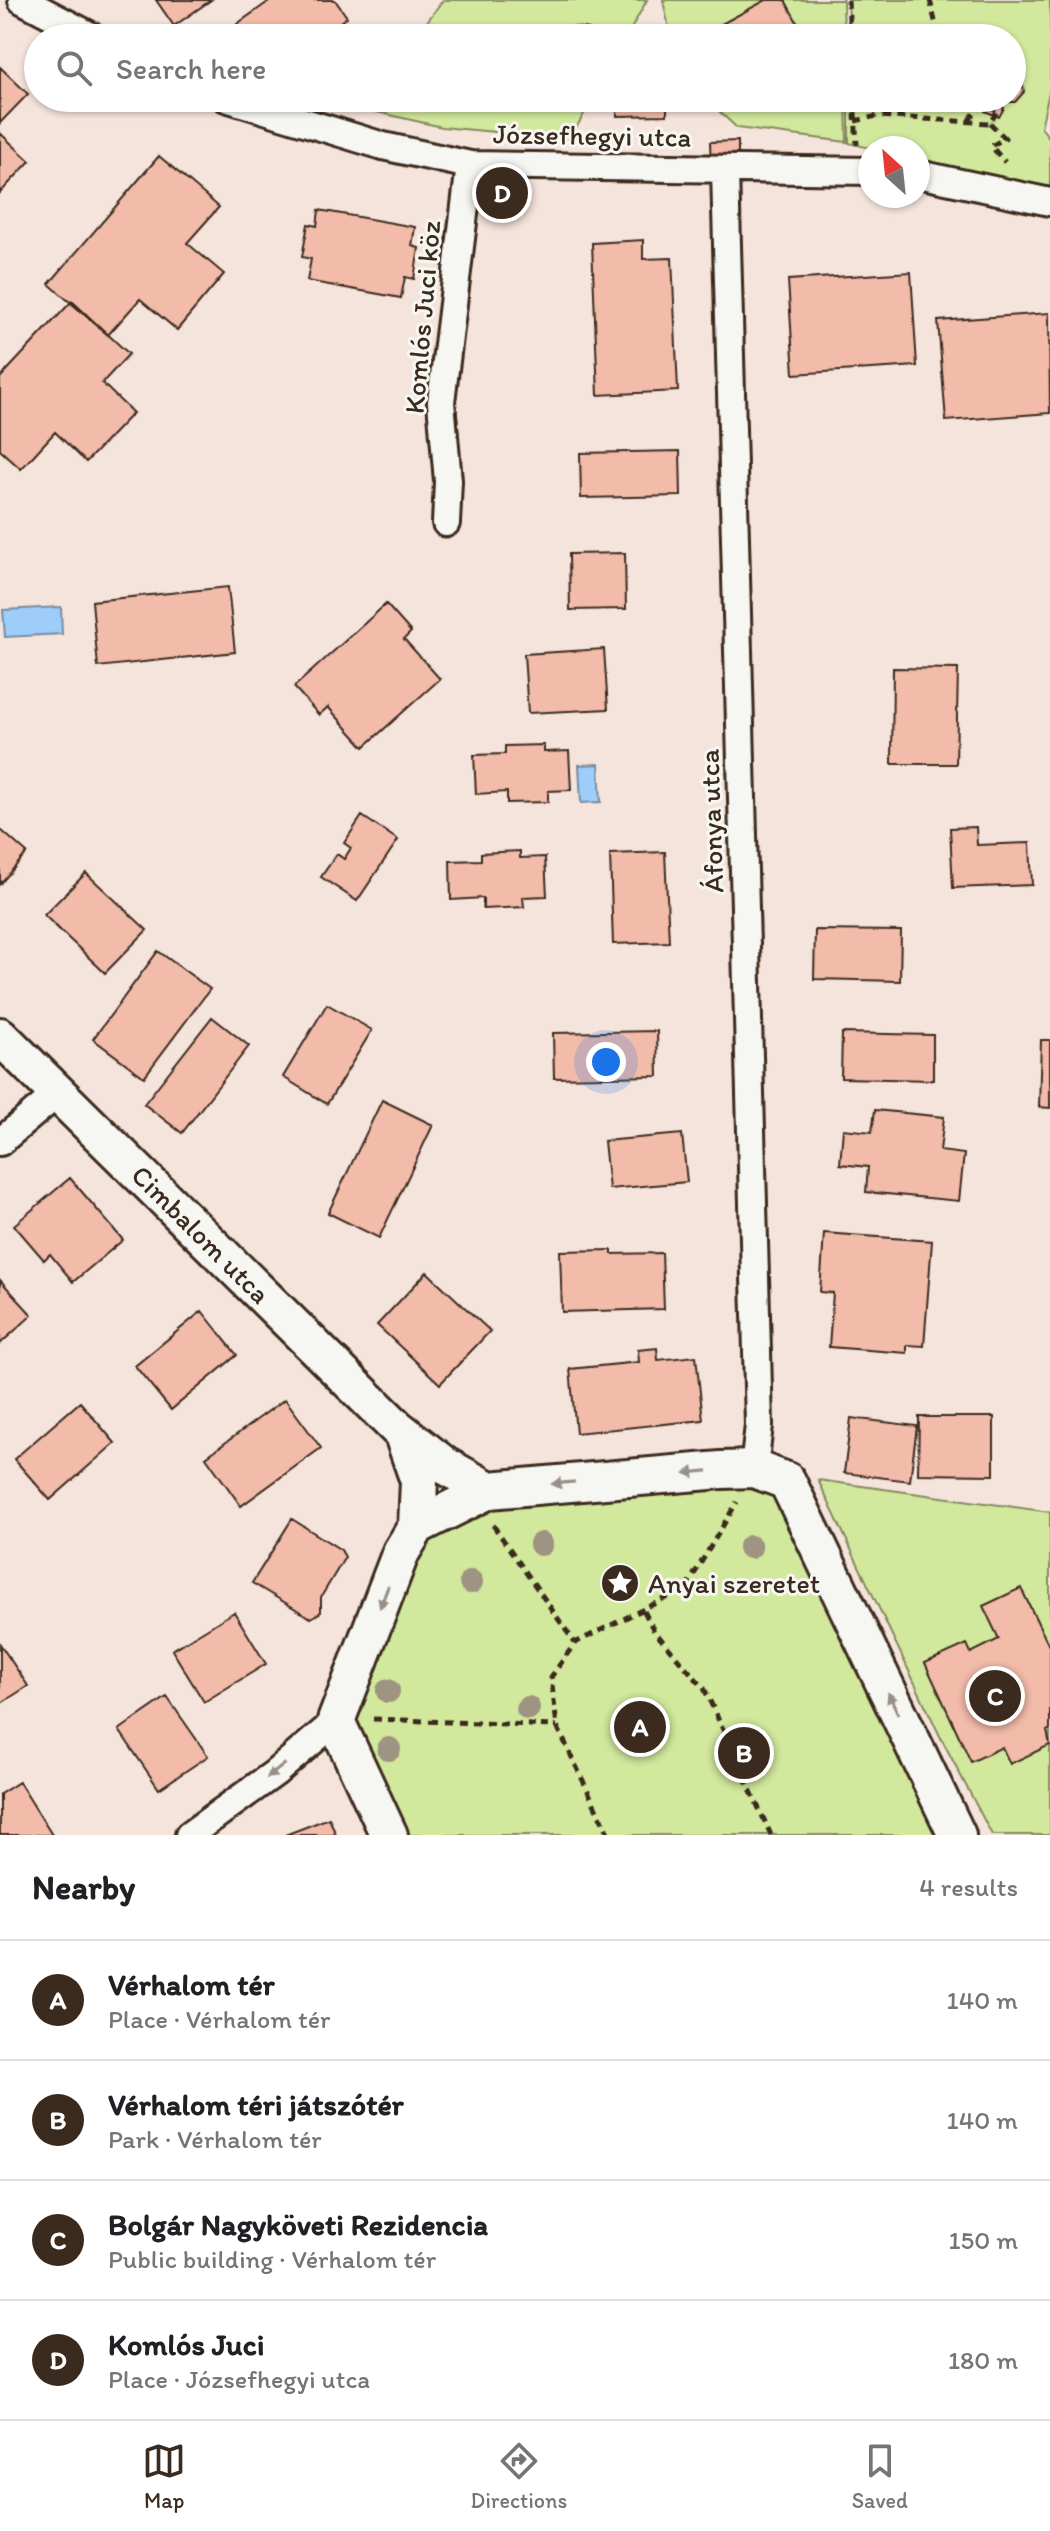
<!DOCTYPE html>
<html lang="en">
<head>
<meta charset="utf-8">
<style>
  body { margin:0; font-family:Itim,sans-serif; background:#f2f2f2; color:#202124 }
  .compass { position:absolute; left:858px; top:136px; width:72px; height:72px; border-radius:50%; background:#fff; box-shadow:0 2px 6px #0004; rotate:333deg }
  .you { position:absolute; left:606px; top:1062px; width:28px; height:28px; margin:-20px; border:6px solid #fff; border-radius:50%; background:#1a73e8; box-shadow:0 0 0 12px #1a73e833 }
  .badge { display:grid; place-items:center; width:52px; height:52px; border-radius:50%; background:#3b2a1e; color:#fff; font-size:26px; font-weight:700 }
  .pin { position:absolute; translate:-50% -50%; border:4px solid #fff; box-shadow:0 2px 8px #0006 }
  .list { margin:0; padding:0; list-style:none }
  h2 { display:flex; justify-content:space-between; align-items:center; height:104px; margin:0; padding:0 32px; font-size:34px }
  h2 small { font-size:26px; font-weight:400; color:#757577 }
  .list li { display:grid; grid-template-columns:52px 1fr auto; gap:24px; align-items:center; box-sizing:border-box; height:120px; padding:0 32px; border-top:2px solid #e0e0e0 }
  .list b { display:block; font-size:30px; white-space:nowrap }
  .list p { margin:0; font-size:26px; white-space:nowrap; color:#757577 }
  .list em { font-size:26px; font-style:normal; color:#757577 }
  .icon { flex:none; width:44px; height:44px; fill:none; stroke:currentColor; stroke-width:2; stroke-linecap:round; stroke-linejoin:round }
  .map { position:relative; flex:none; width:1050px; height:1835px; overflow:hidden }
  .search { position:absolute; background:#fff; box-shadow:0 2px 6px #0004; left:24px; right:24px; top:24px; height:88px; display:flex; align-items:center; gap:20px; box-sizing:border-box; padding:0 28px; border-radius:44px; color:#757577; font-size:30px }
  .sheet { height:584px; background:#fff }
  nav { display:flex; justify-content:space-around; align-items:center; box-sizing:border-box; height:112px; border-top:2px solid #e0e0e0; background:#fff; font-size:22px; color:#757577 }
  nav a { display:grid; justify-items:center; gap:4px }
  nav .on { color:#3b2a1e }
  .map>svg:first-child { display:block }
</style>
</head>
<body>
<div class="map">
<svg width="1050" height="1835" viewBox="0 0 1050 1835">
  <rect width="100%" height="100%" fill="#f5e4dc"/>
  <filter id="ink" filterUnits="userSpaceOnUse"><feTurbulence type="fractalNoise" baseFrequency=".0125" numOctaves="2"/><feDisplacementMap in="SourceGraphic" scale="16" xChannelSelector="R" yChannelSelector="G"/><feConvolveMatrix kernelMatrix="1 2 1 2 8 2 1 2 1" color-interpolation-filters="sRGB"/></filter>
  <g filter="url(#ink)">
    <path fill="#d1e89d" stroke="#86895e" stroke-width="2" d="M443,0H647L626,38H415Z
      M663,0H843L844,38H671Z
      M848,0H1050V88L1041,127L1050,139V190L918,161V148H870L849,143V98H1012V38H850Z
      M372,98H593L570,139L442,127L364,109Z
      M705,98H846L847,142L737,128Z
      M818,1480L1050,1512V1835H992L940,1736Z
      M787,1481L957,1835H389L336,1721L401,1552L489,1490Z"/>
    <path fill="#9ecdf9" stroke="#768ca1" stroke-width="2" d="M61,607L62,634L5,637L3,610Z
      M599,764L601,802L581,803L579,765Z"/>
    <path fill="#f3bbaa" stroke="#3b2a1e" stroke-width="2" d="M156,0H211L174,26Z
      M271,0H335L347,17L318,38H247L237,24Z
      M766,0H785L803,33L794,38H705L703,34Z
      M573,27L589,29L592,38H564Z
      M0,67L28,94L0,123Z
      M1012,72L1022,80L1024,92L1015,102H1003L997,98H1012Z
      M617,98H667V115L617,116Z
      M985,98H993L1004,108L999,117L985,111L988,107L995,111L996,108Z
      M0,133L30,161L0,193Z
      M738,141V167L711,168L710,142Z
      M159,156L219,207L187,243L224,274L177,330L140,299L108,335L49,284Z
      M319,210L415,227L412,246L419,248L414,279L405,277L401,298L307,281L311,259L302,257L308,224L317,226Z
      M643,240V259L672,258L678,391L598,395L592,243Z
      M911,272L917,366L794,374L788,280Z
      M72,301L129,354L102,383L133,413L86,462L55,432L21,469L0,450V378Z
      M1049,313L1050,413L946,421L938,321Z
      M680,451L681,496L581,498L580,453Z
      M625,553L626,609L570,610L569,554Z
      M228,587L235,652L98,667L92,601Z
      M386,604L411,632L404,639L440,679L364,747L328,707L319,715L294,687Z
      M604,649L608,709L528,713L524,654Z
      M893,668L958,669L956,764H892Z
      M544,745V752L569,751L571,790L548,791V802L507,803V792L476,794L474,755L505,754V746Z
      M362,816L398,840L357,901L321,877L337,854L344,859L351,848L344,843Z
      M976,827L977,845L1030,843L1032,885L953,888L950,828Z
      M1,830L27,853L0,884V832Z
      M520,851V858L545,857L547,896L523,897L524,907L483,909V898L451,900L450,861L481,860V853Z
      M665,852L669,942L613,944L610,854Z
      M86,873L147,930L105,973L44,915Z
      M815,930L901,931L900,981L814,979Z
      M158,951L210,989L144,1077L93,1039Z
      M327,1004L372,1030L327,1104L283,1077Z
      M212,1017L249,1046L182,1133L144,1104Z
      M657,1031L658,1076L554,1078L553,1033Z
      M842,1033L933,1035V1080L841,1078Z
      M1041,1040H1050V1108L1039,1107Z
      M382,1100L433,1125L379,1238L328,1213Z
      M875,1110L944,1117L940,1151L964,1154L959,1201L866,1192L868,1167L840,1164L843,1129L872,1132Z
      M682,1134L687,1182L609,1189L604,1141Z
      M70,1178L123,1240L73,1282L50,1254L44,1260L14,1225Z
      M824,1233L932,1241L924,1346L907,1345V1353L829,1347L833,1293L820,1292Z
      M612,1250V1254L662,1253L664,1309L562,1312L560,1251Z
      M427,1272L490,1331L440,1384L377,1325Z
      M0,1280L32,1315L0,1344Z
      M202,1311L237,1355L171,1410L135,1366Z
      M657,1348L658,1360L696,1356L703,1420L576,1433L570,1369L639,1362L638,1350Z
      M285,1399L321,1448L241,1506L206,1457Z
      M80,1402L115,1443L50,1500L14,1459Z
      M919,1417H994V1475L918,1474Z
      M851,1418L917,1426L910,1481L844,1473Z
      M292,1519L341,1550L345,1557L321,1597V1612L311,1618L252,1583Z
      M1021,1588L1050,1648V1729L1047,1731L1050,1745L1010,1764L1002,1747L971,1762L925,1663L967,1644L971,1653L999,1639L983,1606Z
      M234,1612L266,1664L204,1702L172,1650Z
      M0,1644L28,1686L0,1704Z
      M167,1697L208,1756L159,1789L119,1730Z
      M19,1782L52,1835H0V1794Z
      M329,1818L336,1835H285Z"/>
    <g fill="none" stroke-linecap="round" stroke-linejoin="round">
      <g stroke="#3b2a1e" stroke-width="32">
        <path id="street" d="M22,0L95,38
          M226,98L383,146L470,165L870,171
          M725,171L759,1425L754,1469
          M918,174L1050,202
          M446,523L448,481L441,402L470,165
          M0,1142L58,1093
          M189,1835L275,1773L336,1721"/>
      </g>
      <g stroke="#3b2a1e" stroke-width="42">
        <path id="secondary" d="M0,1036L397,1428L444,1465L489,1490
          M417,1526L489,1490L721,1470L754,1469L787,1481L957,1835
          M389,1835L336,1721L401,1552L417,1526L419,1481L402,1432"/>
      </g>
      <path stroke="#3b2a1e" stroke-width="5" stroke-dasharray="8 6" stroke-linecap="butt" d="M848,0L850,38
        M930,0L939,38
        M854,98L857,145
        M969,120L982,104L976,98
        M855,121L877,116L990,123L999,108L990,98
        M990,123L1005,138L991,146L1005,162
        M493,1525L575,1643
        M644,1611L654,1631L704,1688L771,1835
        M373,1719L557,1726
        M609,1835L557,1726L551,1677L575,1643L686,1588L737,1502"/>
      <use href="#street" stroke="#f6f6f2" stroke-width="26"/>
      <use href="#secondary" stroke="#f6f6f2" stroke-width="36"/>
    </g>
    <g fill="#9f9381">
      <circle cx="541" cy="1544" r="12"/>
      <circle cx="750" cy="1547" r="12"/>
      <circle cx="471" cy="1582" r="12"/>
      <circle cx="388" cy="1691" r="12"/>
      <circle cx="528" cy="1708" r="12"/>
      <circle cx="389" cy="1749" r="12"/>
    </g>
    <defs><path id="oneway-solid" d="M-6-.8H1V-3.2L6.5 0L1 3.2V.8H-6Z" transform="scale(2)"/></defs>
    <g fill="#989088">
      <use href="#oneway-solid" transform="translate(696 1472) rotate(175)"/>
      <use href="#oneway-solid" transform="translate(563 1483) rotate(175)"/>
      <use href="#oneway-solid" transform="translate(384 1597) rotate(111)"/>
      <use href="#oneway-solid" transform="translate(893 1703) rotate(-115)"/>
      <use href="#oneway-solid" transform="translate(276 1771) rotate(142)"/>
    </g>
  </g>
  <defs>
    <g id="sight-disc" transform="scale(2)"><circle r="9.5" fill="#3b2a1e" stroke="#f6f6f2"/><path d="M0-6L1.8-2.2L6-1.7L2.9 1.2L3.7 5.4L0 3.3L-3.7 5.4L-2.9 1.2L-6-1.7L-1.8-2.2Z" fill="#fff"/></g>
  </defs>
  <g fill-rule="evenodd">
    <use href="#sight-disc" x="620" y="1583"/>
  </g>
  <g text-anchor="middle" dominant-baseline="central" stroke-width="6" stroke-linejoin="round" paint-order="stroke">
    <g font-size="28" fill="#3b2a1e" stroke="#f6f6f2">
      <text transform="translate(592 135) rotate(1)">Józsefhegyi utca</text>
      <text transform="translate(422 317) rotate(-85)">Komlós Juci köz</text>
      <text transform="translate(711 821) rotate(-92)">Áfonya utca</text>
      <text transform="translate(201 1234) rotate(45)">Cimbalom utca</text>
    </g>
    <g font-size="28" fill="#3b2a1e" stroke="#f6f6f2" text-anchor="start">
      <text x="648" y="1583">Anyai szeretet</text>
    </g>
  </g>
</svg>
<svg class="compass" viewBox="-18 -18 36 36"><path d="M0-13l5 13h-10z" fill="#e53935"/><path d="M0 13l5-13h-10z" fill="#757577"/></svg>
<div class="you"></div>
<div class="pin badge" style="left:640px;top:1727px">A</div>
<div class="pin badge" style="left:744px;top:1753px">B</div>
<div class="pin badge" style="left:995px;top:1696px">C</div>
<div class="pin badge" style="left:502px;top:193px">D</div>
<div class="search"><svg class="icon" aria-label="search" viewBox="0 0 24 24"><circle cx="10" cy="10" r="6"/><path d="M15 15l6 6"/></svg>Search here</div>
</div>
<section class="sheet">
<h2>Nearby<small>4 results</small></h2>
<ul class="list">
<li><span class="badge">A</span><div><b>Vérhalom tér</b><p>Place · Vérhalom tér</p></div><em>140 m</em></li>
<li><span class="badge">B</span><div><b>Vérhalom téri játszótér</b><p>Park · Vérhalom tér</p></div><em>140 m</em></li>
<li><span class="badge">C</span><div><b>Bolgár Nagyköveti Rezidencia</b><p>Public building · Vérhalom tér</p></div><em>150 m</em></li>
<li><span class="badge">D</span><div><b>Komlós Juci</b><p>Place · Józsefhegyi utca</p></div><em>180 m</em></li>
</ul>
</section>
<nav>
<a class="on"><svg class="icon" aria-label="map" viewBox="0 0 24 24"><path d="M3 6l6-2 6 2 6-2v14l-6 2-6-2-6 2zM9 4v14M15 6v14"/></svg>Map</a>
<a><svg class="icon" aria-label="directions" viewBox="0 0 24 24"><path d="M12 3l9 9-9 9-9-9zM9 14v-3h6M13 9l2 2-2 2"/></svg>Directions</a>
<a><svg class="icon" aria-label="saved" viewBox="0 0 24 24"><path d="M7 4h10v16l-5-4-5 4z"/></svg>Saved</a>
</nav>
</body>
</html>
